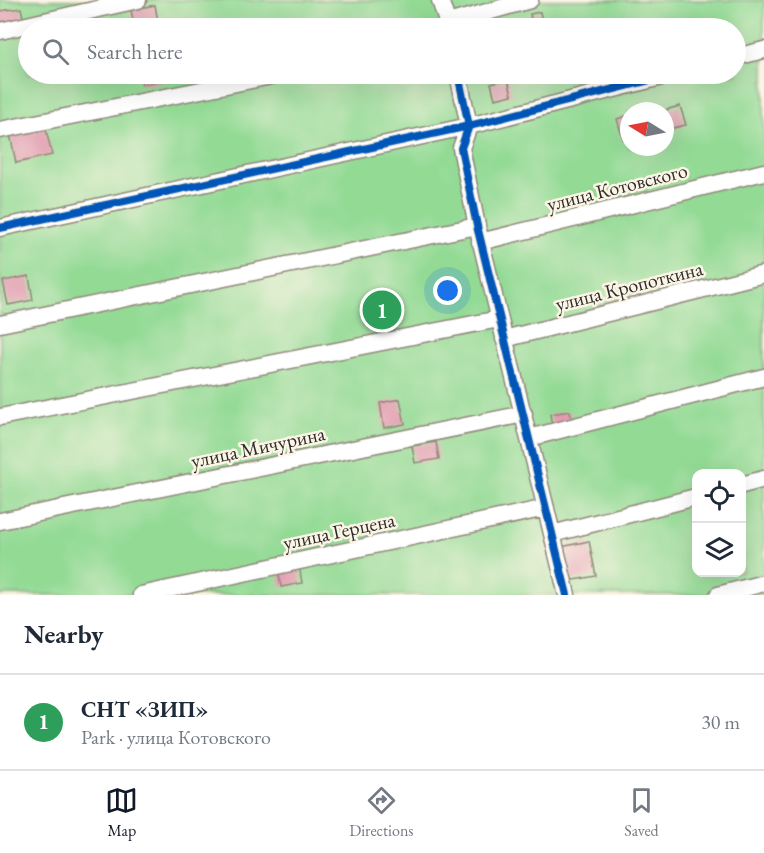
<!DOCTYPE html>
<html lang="en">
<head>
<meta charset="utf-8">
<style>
  body { margin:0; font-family:"EB Garamond",serif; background:#f6f6f7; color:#1f2937 }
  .controls { position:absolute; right:18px; bottom:18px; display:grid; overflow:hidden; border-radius:12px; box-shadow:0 6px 24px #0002 }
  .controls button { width:54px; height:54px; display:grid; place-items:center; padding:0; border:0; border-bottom:2px solid #e0e1e3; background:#fff; color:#1f2937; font:30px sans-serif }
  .compass { position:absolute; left:620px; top:102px; width:54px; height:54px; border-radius:50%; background:#fff; box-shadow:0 6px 24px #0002; rotate:280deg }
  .you { position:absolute; left:448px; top:291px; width:21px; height:21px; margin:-15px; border:4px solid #fff; border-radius:50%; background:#1a73e8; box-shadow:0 0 0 9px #1a73e833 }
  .badge { display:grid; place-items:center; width:39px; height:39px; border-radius:50%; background:#111827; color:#fff; font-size:20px; font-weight:700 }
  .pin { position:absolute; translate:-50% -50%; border:3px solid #fff; box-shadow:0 2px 6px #0006 }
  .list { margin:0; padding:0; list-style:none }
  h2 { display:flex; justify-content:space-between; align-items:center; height:78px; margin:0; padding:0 24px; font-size:26px }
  h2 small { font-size:20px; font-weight:400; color:#747a83 }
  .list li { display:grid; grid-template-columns:39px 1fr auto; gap:18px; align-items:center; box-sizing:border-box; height:96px; padding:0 24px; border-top:2px solid #e0e1e3 }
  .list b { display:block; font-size:22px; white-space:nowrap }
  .list p { margin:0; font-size:20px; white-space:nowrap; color:#747a83 }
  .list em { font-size:20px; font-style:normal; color:#747a83 }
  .icon { flex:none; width:33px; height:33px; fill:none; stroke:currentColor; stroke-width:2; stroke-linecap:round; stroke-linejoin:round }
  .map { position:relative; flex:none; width:764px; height:595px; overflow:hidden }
  .search { position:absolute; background:#fff; box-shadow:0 6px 24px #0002; left:18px; right:18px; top:18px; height:66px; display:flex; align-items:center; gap:15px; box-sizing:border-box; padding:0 21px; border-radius:33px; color:#747a83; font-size:22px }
  .sheet { height:174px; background:#fff }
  nav { display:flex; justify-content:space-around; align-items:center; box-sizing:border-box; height:84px; border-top:2px solid #e0e1e3; background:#fff; font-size:16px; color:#747a83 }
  nav a { display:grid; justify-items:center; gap:3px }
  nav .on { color:#111827 }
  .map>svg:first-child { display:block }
</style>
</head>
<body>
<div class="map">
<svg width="764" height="595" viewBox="0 0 764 595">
  <rect width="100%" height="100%" fill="#fcf5e5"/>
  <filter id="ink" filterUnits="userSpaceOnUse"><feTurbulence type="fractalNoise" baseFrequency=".0167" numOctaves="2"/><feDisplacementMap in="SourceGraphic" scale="12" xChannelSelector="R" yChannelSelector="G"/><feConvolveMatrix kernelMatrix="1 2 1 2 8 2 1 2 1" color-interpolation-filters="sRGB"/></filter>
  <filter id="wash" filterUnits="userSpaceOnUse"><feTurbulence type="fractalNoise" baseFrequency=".008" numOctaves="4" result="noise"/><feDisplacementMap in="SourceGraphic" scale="24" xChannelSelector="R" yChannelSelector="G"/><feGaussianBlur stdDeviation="1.35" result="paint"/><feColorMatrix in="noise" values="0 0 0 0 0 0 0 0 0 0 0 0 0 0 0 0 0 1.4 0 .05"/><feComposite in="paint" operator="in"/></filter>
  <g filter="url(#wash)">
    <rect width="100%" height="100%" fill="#f6e4c9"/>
    <path fill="#93da95" stroke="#5f8260" stroke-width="1.5" fill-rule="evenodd" d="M0,0H764V595H0ZM28,28H736V74H28ZM629,111H665V147H629ZM696,473H742V572H696Z"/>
    <g id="blocks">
      <path fill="#df98ae" d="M155,5L158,22L134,26L131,10Z
        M21,8L24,22L0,27V11Z
        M540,12L543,26L533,28L530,14Z
        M139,74H163L164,81L142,85Z
        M508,79L512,95L495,99L491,83Z
        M680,106L686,125L669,129L665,110Z
        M629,115V137L623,139L617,119Z
        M45,126L52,155L16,163L10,134Z
        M29,276L33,300L8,305L3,281Z
        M400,399L405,424L384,428L380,403Z
        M570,411L572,423L552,427L550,414Z
        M436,442L439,459L415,463L412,446Z
        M589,541L596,576L569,581L561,547Z
        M299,565L302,583L281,587L278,568Z"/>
    </g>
  </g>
  <g filter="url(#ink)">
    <use href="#blocks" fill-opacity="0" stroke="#90887a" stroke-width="1.5"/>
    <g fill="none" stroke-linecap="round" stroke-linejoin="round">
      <g stroke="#90887a" stroke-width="19">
        <path id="street" d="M440,0L449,28
          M448,23L530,0
          M0,31L138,0
          M736,57L764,50
          M458,74L469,126L461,148L477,226L567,595
          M0,130L281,74
          M0,228L469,126L673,74
          M480,242L764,172
          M0,324L477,226
          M504,339L764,274
          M0,417L499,319
          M529,438L764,377
          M742,485L764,479
          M0,521L524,414
          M552,534L696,497
          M141,595L546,508
          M718,595L764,583"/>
      </g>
      <use href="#street" stroke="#fff" stroke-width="16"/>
      <g stroke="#fcf5e5" stroke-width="11">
        <path id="cycleway" d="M458,74L469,126L461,148L477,226L567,595
          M0,228L469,126L673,74"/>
      </g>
      <use href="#cycleway" stroke="#0057b8" stroke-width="8"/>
    </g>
  </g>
  <g text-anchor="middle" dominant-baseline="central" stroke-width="5" stroke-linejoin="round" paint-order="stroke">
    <g font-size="20" fill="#2b2b2b" stroke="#fcf5e5">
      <text transform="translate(617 187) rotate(-14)">улица Котовского</text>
      <text transform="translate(629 286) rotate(-14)">улица Кропоткина</text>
      <text transform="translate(258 447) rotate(-12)">улица Мичурина</text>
      <text transform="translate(339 531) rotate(-12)">улица Герцена</text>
    </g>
  </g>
</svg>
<div class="controls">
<button><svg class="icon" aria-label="locate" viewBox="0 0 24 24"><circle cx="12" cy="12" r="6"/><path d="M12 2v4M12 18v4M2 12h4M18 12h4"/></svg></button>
<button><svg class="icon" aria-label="layers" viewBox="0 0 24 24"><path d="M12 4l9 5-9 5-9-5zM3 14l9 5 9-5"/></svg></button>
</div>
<svg class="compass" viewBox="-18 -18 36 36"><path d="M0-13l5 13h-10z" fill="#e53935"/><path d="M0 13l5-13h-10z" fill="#747a83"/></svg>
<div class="you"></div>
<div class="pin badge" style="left:382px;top:310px;background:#2e9e5b">1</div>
<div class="search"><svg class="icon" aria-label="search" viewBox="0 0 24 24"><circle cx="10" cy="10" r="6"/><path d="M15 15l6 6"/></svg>Search here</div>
</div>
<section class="sheet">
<h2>Nearby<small></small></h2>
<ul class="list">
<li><span class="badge" style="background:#2e9e5b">1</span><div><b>СНТ «ЗИП»</b><p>Park · улица Котовского</p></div><em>30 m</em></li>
</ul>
</section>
<nav>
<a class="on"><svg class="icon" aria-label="map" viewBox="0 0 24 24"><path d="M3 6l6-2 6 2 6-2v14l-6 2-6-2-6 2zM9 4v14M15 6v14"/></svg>Map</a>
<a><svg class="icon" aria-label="directions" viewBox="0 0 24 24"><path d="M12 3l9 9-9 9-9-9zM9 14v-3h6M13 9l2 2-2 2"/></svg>Directions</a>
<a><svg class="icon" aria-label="saved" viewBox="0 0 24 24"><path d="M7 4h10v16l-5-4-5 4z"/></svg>Saved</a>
</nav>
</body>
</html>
